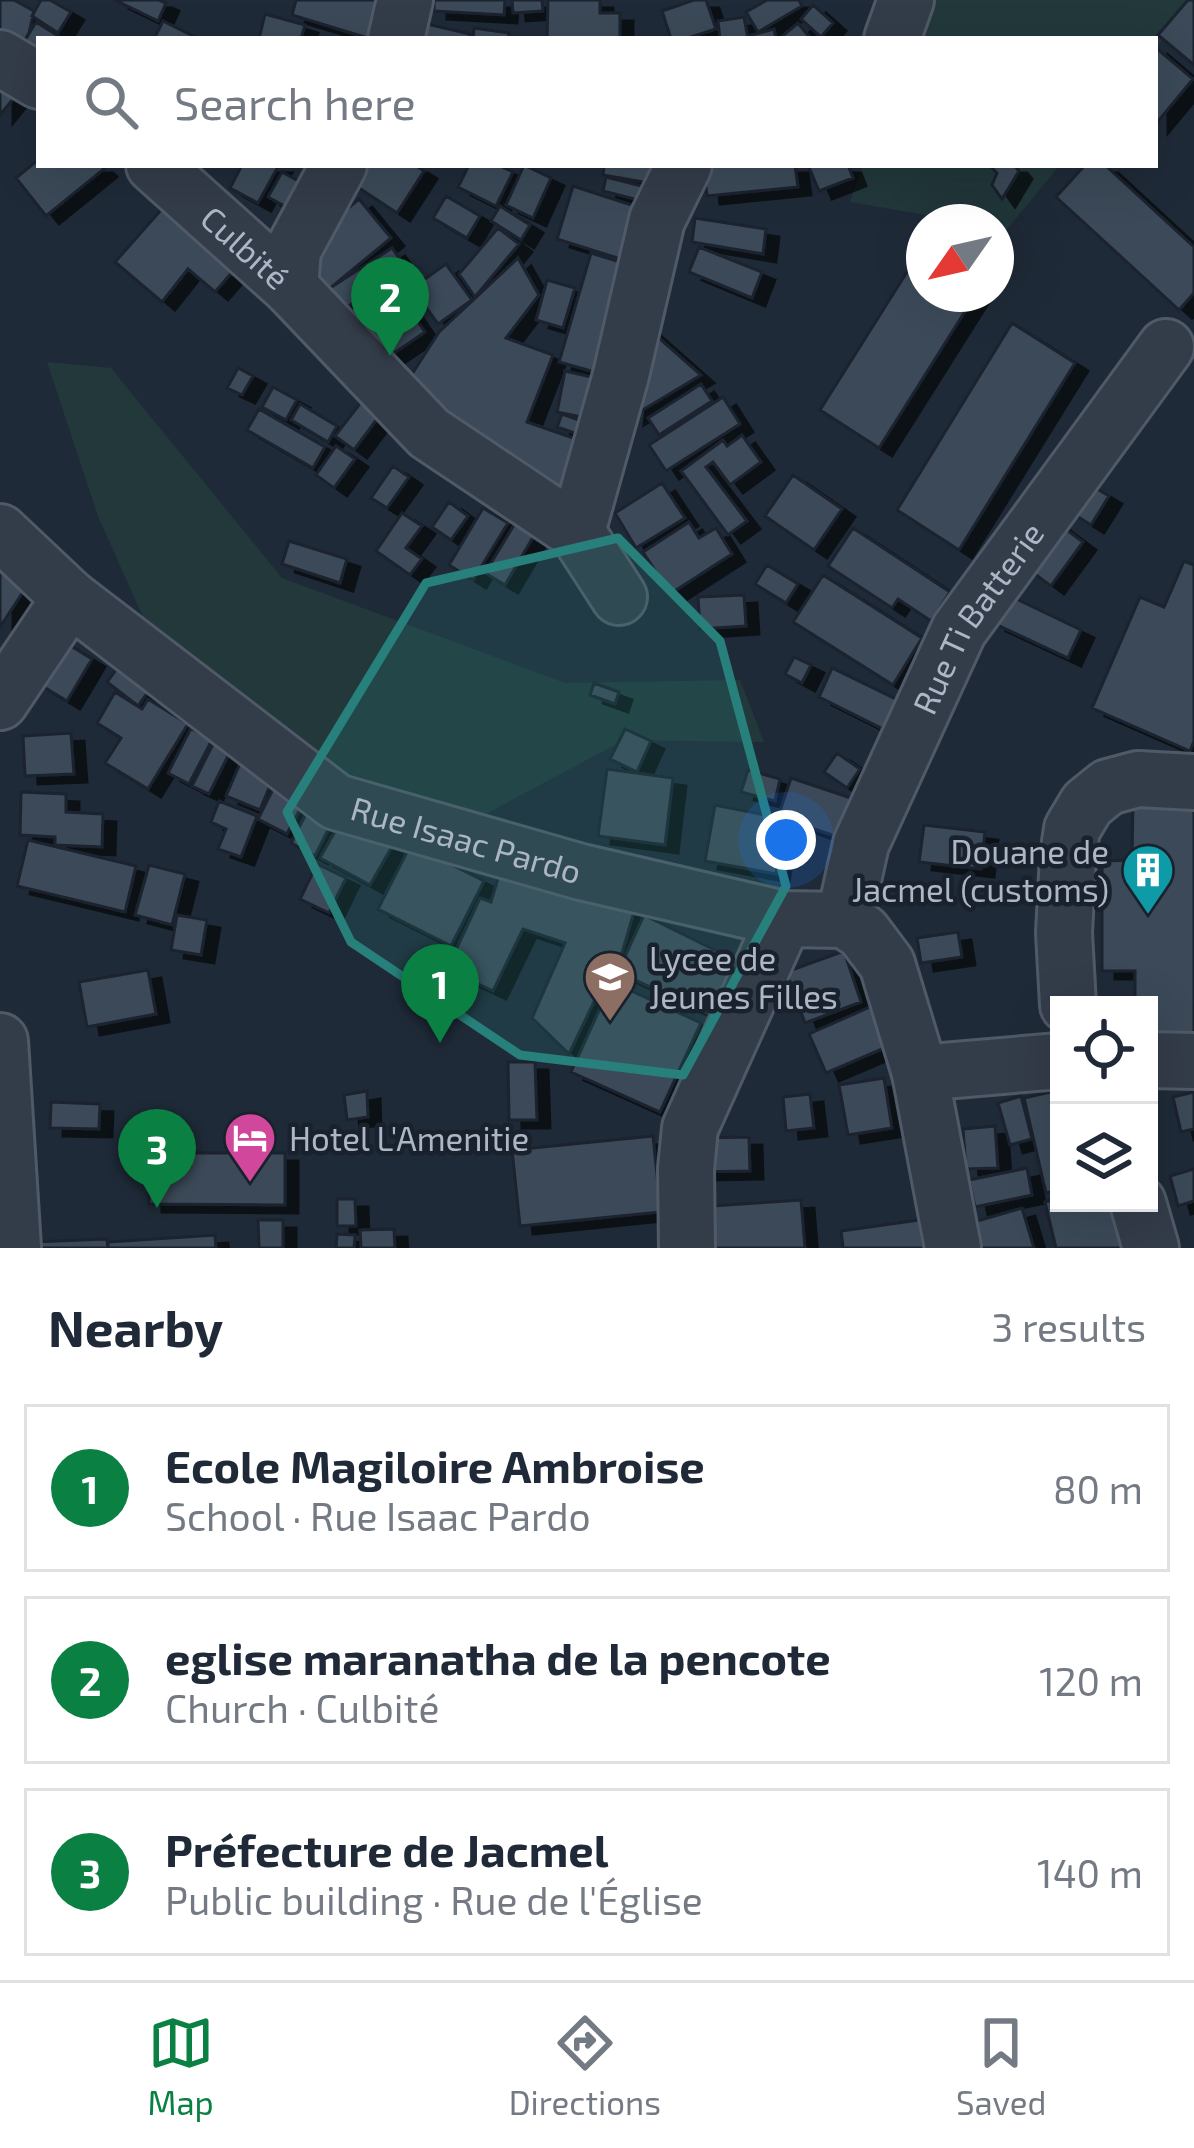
<!DOCTYPE html>
<html lang="en">
<head>
<meta charset="utf-8">
<style>
  body { margin:0; font-family:"Exo 2",sans-serif; background:#f2f2f3; color:#1f2937 }
  .controls { position:absolute; right:36px; bottom:36px; display:grid; overflow:hidden; border-radius:0px; box-shadow:0 12px 48px #0002 }
  .controls button { width:108px; height:108px; display:grid; place-items:center; padding:0; border:0; border-bottom:3px solid #e0e1e3; background:#fff; color:#1f2937; font:60px sans-serif }
  .compass { position:absolute; left:906px; top:204px; width:108px; height:108px; border-radius:50%; background:#fff; box-shadow:0 12px 48px #0002; rotate:236deg }
  .you { position:absolute; left:786px; top:840px; width:42px; height:42px; margin:-30px; border:9px solid #fff; border-radius:50%; background:#1a73e8; box-shadow:0 0 0 18px #1a73e833 }
  .badge { display:grid; place-items:center; width:78px; height:78px; border-radius:50%; background:#0b8043; color:#fff; font-size:39px; font-weight:700 }
  .pin { position:absolute; translate:-50% -99px; filter:drop-shadow(0 3px 6px #0008) }
  .pin::after { content:''; position:absolute; top:63px; width:42px; height:36px; background:inherit; clip-path:polygon(0 0,100% 0,50% 100%) }
  .list { margin:0; padding:0; list-style:none }
  h2 { display:flex; justify-content:space-between; align-items:center; height:156px; margin:0; padding:0 48px; font-size:51px }
  h2 small { font-size:39px; font-weight:400; color:#747a83 }
  .list li { display:grid; grid-template-columns:78px 1fr auto; gap:36px; align-items:center; box-sizing:border-box; height:168px; margin:0 24px 24px; padding:0 24px; border:3px solid #e0e1e3; border-radius:0px }
  .list b { display:block; font-size:45px; white-space:nowrap }
  .list p { margin:0; font-size:39px; white-space:nowrap; color:#747a83 }
  .list em { font-size:39px; font-style:normal; color:#747a83 }
  .icon { flex:none; width:66px; height:66px; fill:none; stroke:currentColor; stroke-width:2; stroke-linecap:round; stroke-linejoin:round }
  .map { position:relative; flex:none; width:1194px; height:1248px; overflow:hidden }
  .search { position:absolute; background:#fff; box-shadow:0 12px 48px #0002; left:36px; right:36px; top:36px; height:132px; display:flex; align-items:center; gap:30px; box-sizing:border-box; padding:0 42px; border-radius:0px; color:#747a83; font-size:45px }
  .sheet { height:732px; background:#fff }
  nav { display:flex; justify-content:space-around; align-items:center; box-sizing:border-box; height:168px; border-top:3px solid #e0e1e3; background:#fff; font-size:33px; color:#747a83 }
  nav a { display:grid; justify-items:center; gap:6px }
  nav .on { color:#0b8043 }
  .map>svg:first-child { display:block }
</style>
</head>
<body>
<div class="map">
<svg width="1194" height="1248" viewBox="0 0 1194 1248">
  <defs>
    <filter id="shadow"><feDropShadow dx="13" dy="8" stdDeviation="0" flood-color="#0009"/></filter>
  </defs>
  <rect width="100%" height="100%" fill="#1f2a38"/>
  <path fill="#22383b" d="M921,0H1194L1155,49V39H907Z
    M863,165H1060L1007,229L996,227V222H966L850,202Z
    M47,362L111,368L282,578L565,683L740,680L764,742L624,740L469,823L359,793L147,626L98,516Z"/>
  <path fill="#3b4859" stroke="#1a232f" stroke-width="3" filter="url(#shadow)" d="M0,0H14L34,11L29,33L18,52L0,40Z
    M41,0H50L71,12L58,33L32,16Z
    M115,0H159L166,3L158,21Z
    M296,0H382L371,39L292,15Z
    M434,0H505L504,15L434,11Z
    M512,0H542L543,11L513,13Z
    M548,0H600V13H620V39H547Z
    M694,0H706L716,29L685,39H671L662,11Z
    M767,0H799L802,6L758,32L746,12Z
    M1188,0H1194V65L1158,35Z
    M813,5L833,23L821,37L801,19Z
    M265,14L305,25L301,39H259Z
    M744,17L748,39H720L718,21Z
    M163,21L195,37L194,39H154Z
    M36,22L63,39H39V65L18,52Z
    M423,23L470,34L469,39H420Z
    M798,23L811,39H781L780,38Z
    M474,28L509,33L508,39H473Z
    M774,29L776,39H749L748,36Z
    M1155,47L1193,79L1155,125Z
    M0,86L14,98L0,115Z
    M39,159V165H100L104,169L46,216L16,178Z
    M242,165H279L258,203L230,188Z
    M357,165H415L424,171L397,213L347,180Z
    M469,165H498L513,172L496,206L458,187Z
    M524,165L551,178L533,218L506,205Z
    M604,165H653L649,183L603,175Z
    M703,165H795L798,187L707,196Z
    M808,165H848L853,178L819,191Z
    M989,165H1014L1019,171L1002,199L992,185L997,173Z
    M1085,165H1105L1194,247V293L1179,310L1056,197Z
    M282,172L313,189L299,214L268,197Z
    M606,177L650,188L646,202L603,191Z
    M573,186L644,209L627,261L557,239Z
    M176,193L247,255L215,292L188,269L162,302L115,262Z
    M446,196L480,216L467,238L433,218Z
    M359,199L391,238L328,290L296,251Z
    M500,206L530,225L521,240L491,221Z
    M695,218L766,229L763,254L692,242Z
    M498,228L519,244L475,297L459,274Z
    M924,245V294H976L879,448L820,410Z
    M699,247L762,272L752,298L689,272Z
    M392,248L406,268L344,309L330,288Z
    M591,253L630,265L598,373L559,362Z
    M518,258L539,295L506,338L553,355L527,422L591,444L571,492L496,460L405,385L439,332Z
    M446,264L472,300L438,324L412,288Z
    M547,280L575,288L563,328L536,320Z
    M401,297L425,332L381,362L358,328Z
    M642,323L701,375L631,417Z
    M1012,323L1075,363L959,550L897,510Z
    M238,368L253,376L242,395L227,388Z
    M565,371L605,380L596,420L557,412Z
    M701,384L712,401L659,435L648,418Z
    M273,387L297,400L286,420L262,407Z
    M368,393L386,407L354,450L335,436Z
    M723,397L740,424L666,471L649,445Z
    M300,404L337,426L328,442L291,420Z
    M259,409L325,447L313,468L247,430Z
    M562,414L593,425L589,438L557,427Z
    M742,435L761,462L730,485L713,462L706,467L747,521L728,535L681,471L723,440L727,446Z
    M336,446L355,459L334,488L316,475Z
    M393,466L409,477L387,508L371,498Z
    M793,475L842,509L814,550L765,516Z
    M662,483L685,518L636,548L615,513Z
    M1089,484L1109,496L1091,525L1072,513Z
    M449,502L468,516L451,540L432,527Z
    M483,508L508,523L473,580L449,565Z
    M523,510L542,522L505,585L485,573Z
    M402,513L422,526L406,548L422,559L410,575L376,551Z
    M689,522L699,538L716,528L732,554L670,594L643,552Z
    M1056,522L1083,542L1051,586L1024,566Z
    M853,528L950,592L931,621L898,599L892,608L828,566Z
    M289,541L347,559L340,583L282,564Z
    M1184,561L1194,565V741L1190,751L1092,708L1140,597L1164,607Z
    M0,564L29,583L0,627Z
    M767,565L798,584L786,603L755,584Z
    M823,575L922,638L893,685L793,622Z
    M1006,594L1081,630L1068,658L993,623Z
    M744,595L746,626L700,629L698,597Z
    M63,641L92,659L67,701L37,683Z
    M794,657L811,665L802,683L785,674Z
    M123,660L154,684L138,706L107,682Z
    M832,668L908,705L893,734L819,697Z
    M594,683L619,692L615,704L590,695Z
    M115,692L142,709L148,699L188,724L148,789L105,763L121,738L97,723Z
    M191,728L212,740L189,784L168,773Z
    M625,729L651,741L637,772L610,759Z
    M71,733L74,774L25,776L23,736Z
    M215,740L232,748L209,794L192,786Z
    M837,753L860,769L847,788L824,772Z
    M242,759L275,773L260,810L226,796Z
    M607,769L673,778L665,845L598,836Z
    M748,770L780,779L775,801L741,792Z
    M281,773L311,788L287,834L258,819Z
    M791,778L857,800L844,839L778,817Z
    M21,792L66,794V812L103,814L102,847L55,845V837L20,835Z
    M1133,798L1194,799V1033H1149V1005H1135V971H1102V861L1132,860Z
    M219,801L257,816L241,857L218,849L226,829L211,822Z
    M715,805L786,819L776,874L705,861Z
    M310,806L334,818L315,856L291,843Z
    M343,817L393,845L370,885L320,858Z
    M924,825L985,832L981,869L919,862Z
    M28,840L136,866L125,912L17,886Z
    M411,844L484,881L451,946L378,909Z
    M317,864L346,878L329,913L300,899Z
    M149,865L185,874L172,925L135,915Z
    M500,871L634,912L620,960L615,958L569,1054L532,1018L565,943L523,929L493,991L447,969L480,898L491,902Z
    M177,915L207,920L201,955L171,950Z
    M644,915L735,960L711,1015L618,972Z
    M958,932L962,957L921,963L917,938Z
    M844,951L861,1002L805,1023L786,972Z
    M148,970L156,1014L87,1027L79,982Z
    M612,982L701,1023L660,1112L571,1072Z
    M870,1007L887,1047L826,1073L809,1034Z
    M508,1062H535L537,1120H509Z
    M884,1078L892,1128L848,1135L839,1085Z
    M1059,1090V1190L1046,1193L1024,1098Z
    M367,1091L368,1117L347,1120L344,1095Z
    M1194,1092V1129L1181,1132L1173,1097Z
    M810,1094L814,1128L786,1131L783,1097Z
    M1021,1096L1032,1139L1010,1145L998,1103Z
    M51,1102L100,1104L99,1129L50,1128Z
    M995,1126L998,1168L966,1169L963,1129Z
    M653,1136L661,1212L520,1226L512,1150Z
    M749,1137L750,1171L699,1172L698,1138Z
    M190,1153H285V1205L149,1204L148,1164L190,1165Z
    M1027,1168L1032,1195L975,1207L969,1180Z
    M1194,1169V1201L1178,1206L1170,1176Z
    M1059,1198V1203H1122L1133,1248H1056L1045,1202Z
    M337,1199H355L356,1226H337Z
    M801,1200L805,1248H715L712,1206Z
    M1022,1208L1034,1248H967L960,1226Z
    M258,1220H283V1248H259Z
    M919,1220L924,1248H843L841,1231Z
    M394,1229L395,1248H361L360,1230Z
    M337,1234L355,1235L354,1248H336Z
    M215,1235L216,1248H108V1242Z
    M107,1239L108,1248H32L31,1242Z"/>
  <g fill="none" stroke-linecap="round" stroke-linejoin="round">
    <g stroke="#505967" stroke-width="60">
      <g id="minor">
        <path d="M396,39L405,0"/>
        <path d="M892,39L906,0"/>
        <path d="M0,58L39,81"/>
        <path id="s1" d="M154,165L290,287L429,433L577,532L621,375L657,220L684,165"/>
        <path d="M290,287L293,250L339,165"/>
        <path id="s2" d="M0,532L70,598L336,802L581,872L784,919L844,920L863,932L887,964L920,1073L953,1248"/>
        <path d="M577,532L619,597"/>
        <path d="M0,702L70,598"/>
        <path id="s3" d="M844,920L861,844L959,630L1166,347"/>
        <path d="M1068,1005L1064,933L1068,856L1072,829L1087,804L1108,787L1138,779L1194,782"/>
        <path d="M0,1041L13,1248"/>
        <path d="M1149,1060L1194,1061"/>
        <path d="M920,1073L1059,1061"/>
        <path d="M1138,1203L1151,1248"/>
        <path d="M687,1248L686,1169L690,1128L784,919"/>
      </g>
    </g>
    <use href="#minor" stroke="#333c49" stroke-width="54"/>
  </g>
  <path fill="#27807b" fill-opacity="0.2" stroke="#27807b" stroke-width="9" stroke-linejoin="round" d="M618,538L720,641L786,886L683,1075L520,1055L351,942L287,812L426,583Z"/>
  <defs>
    <g id="building-pin" transform="scale(2.7)"><path d="M0 17L-7.5 6A9.5 9.5 0 1 1 7.5 6Z" fill="#0f9aa8" stroke="#19212d"/><path d="M-4-6H4V6H1V3H-1V6H-4ZM-2.5-4.3h1.7v1.8h-1.7ZM.8-4.3h1.7v1.8H.8ZM-2.5-1h1.7V.8h-1.7ZM.8-1h1.7V.8H.8Z" fill="#fff"/></g>
    <g id="school-pin" transform="scale(2.7)"><path d="M0 17L-7.5 6A9.5 9.5 0 1 1 7.5 6Z" fill="#8d6e63" stroke="#19212d"/><path d="M0-5L7-2L0 1L-7-2ZM-4 1L0 2.5L4 1V4Q0 6-4 4Z" fill="#fff"/></g>
    <g id="hotel-pin" transform="scale(2.7)"><path d="M0 17L-7.5 6A9.5 9.5 0 1 1 7.5 6Z" fill="#d1479c" stroke="#19212d"/><path d="M-6-4.5h1.5V1H6V5H4.5V3h-9V5H-6ZM-4 0a1.8 1.8 0 1 1 3.6 0ZM.5 0V-2.5h3Q6-2.5 6 0Z" fill="#fff"/></g>
  </defs>
  <g fill-rule="evenodd">
    <use href="#building-pin" x="1148" y="870"/>
    <use href="#school-pin" x="610" y="977"/>
    <use href="#hotel-pin" x="250" y="1138"/>
  </g>
  <g text-anchor="middle" dominant-baseline="central" stroke-width="9" stroke-linejoin="round" paint-order="stroke">
    <g font-size="33" fill="#adb6c6" stroke="#19212d">
      <text stroke="none"><textPath href="#s1" startOffset="123">Culbité</textPath></text>
      <text stroke="none"><textPath href="#s3" startOffset="333">Rue Ti Batterie</textPath></text>
      <text stroke="none"><textPath href="#s2" startOffset="567">Rue Isaac Pardo</textPath></text>
    </g>
    <g font-size="33" fill="#adb6c6" stroke="#19212d" text-anchor="start">
      <text x="1109" y="851" text-anchor="end">Douane de<tspan x="1109" dy="38">Jacmel (customs)</tspan></text>
      <text x="649" y="958">Lycee de<tspan x="649" dy="38">Jeunes Filles</tspan></text>
      <text x="289" y="1138">Hotel L'Amenitie</text>
    </g>
  </g>
</svg>
<div class="controls">
<button><svg class="icon" aria-label="locate" viewBox="0 0 24 24"><circle cx="12" cy="12" r="6"/><path d="M12 2v4M12 18v4M2 12h4M18 12h4"/></svg></button>
<button><svg class="icon" aria-label="layers" viewBox="0 0 24 24"><path d="M12 4l9 5-9 5-9-5zM3 14l9 5 9-5"/></svg></button>
</div>
<svg class="compass" viewBox="-18 -18 36 36"><path d="M0-13l5 13h-10z" fill="#e53935"/><path d="M0 13l5-13h-10z" fill="#747a83"/></svg>
<div class="you"></div>
<div class="pin badge" style="left:440px;top:1043px">1</div>
<div class="pin badge" style="left:390px;top:356px">2</div>
<div class="pin badge" style="left:157px;top:1208px">3</div>
<div class="search"><svg class="icon" aria-label="search" viewBox="0 0 24 24"><circle cx="10" cy="10" r="6"/><path d="M15 15l6 6"/></svg>Search here</div>
</div>
<section class="sheet">
<h2>Nearby<small>3 results</small></h2>
<ul class="list">
<li><span class="badge">1</span><div><b>Ecole Magiloire Ambroise</b><p>School · Rue Isaac Pardo</p></div><em>80 m</em></li>
<li><span class="badge">2</span><div><b>eglise maranatha de la pencote</b><p>Church · Culbité</p></div><em>120 m</em></li>
<li><span class="badge">3</span><div><b>Préfecture de Jacmel</b><p>Public building · Rue de l'Église</p></div><em>140 m</em></li>
</ul>
</section>
<nav>
<a class="on"><svg class="icon" aria-label="map" viewBox="0 0 24 24"><path d="M3 6l6-2 6 2 6-2v14l-6 2-6-2-6 2zM9 4v14M15 6v14"/></svg>Map</a>
<a><svg class="icon" aria-label="directions" viewBox="0 0 24 24"><path d="M12 3l9 9-9 9-9-9zM9 14v-3h6M13 9l2 2-2 2"/></svg>Directions</a>
<a><svg class="icon" aria-label="saved" viewBox="0 0 24 24"><path d="M7 4h10v16l-5-4-5 4z"/></svg>Saved</a>
</nav>
</body>
</html>
